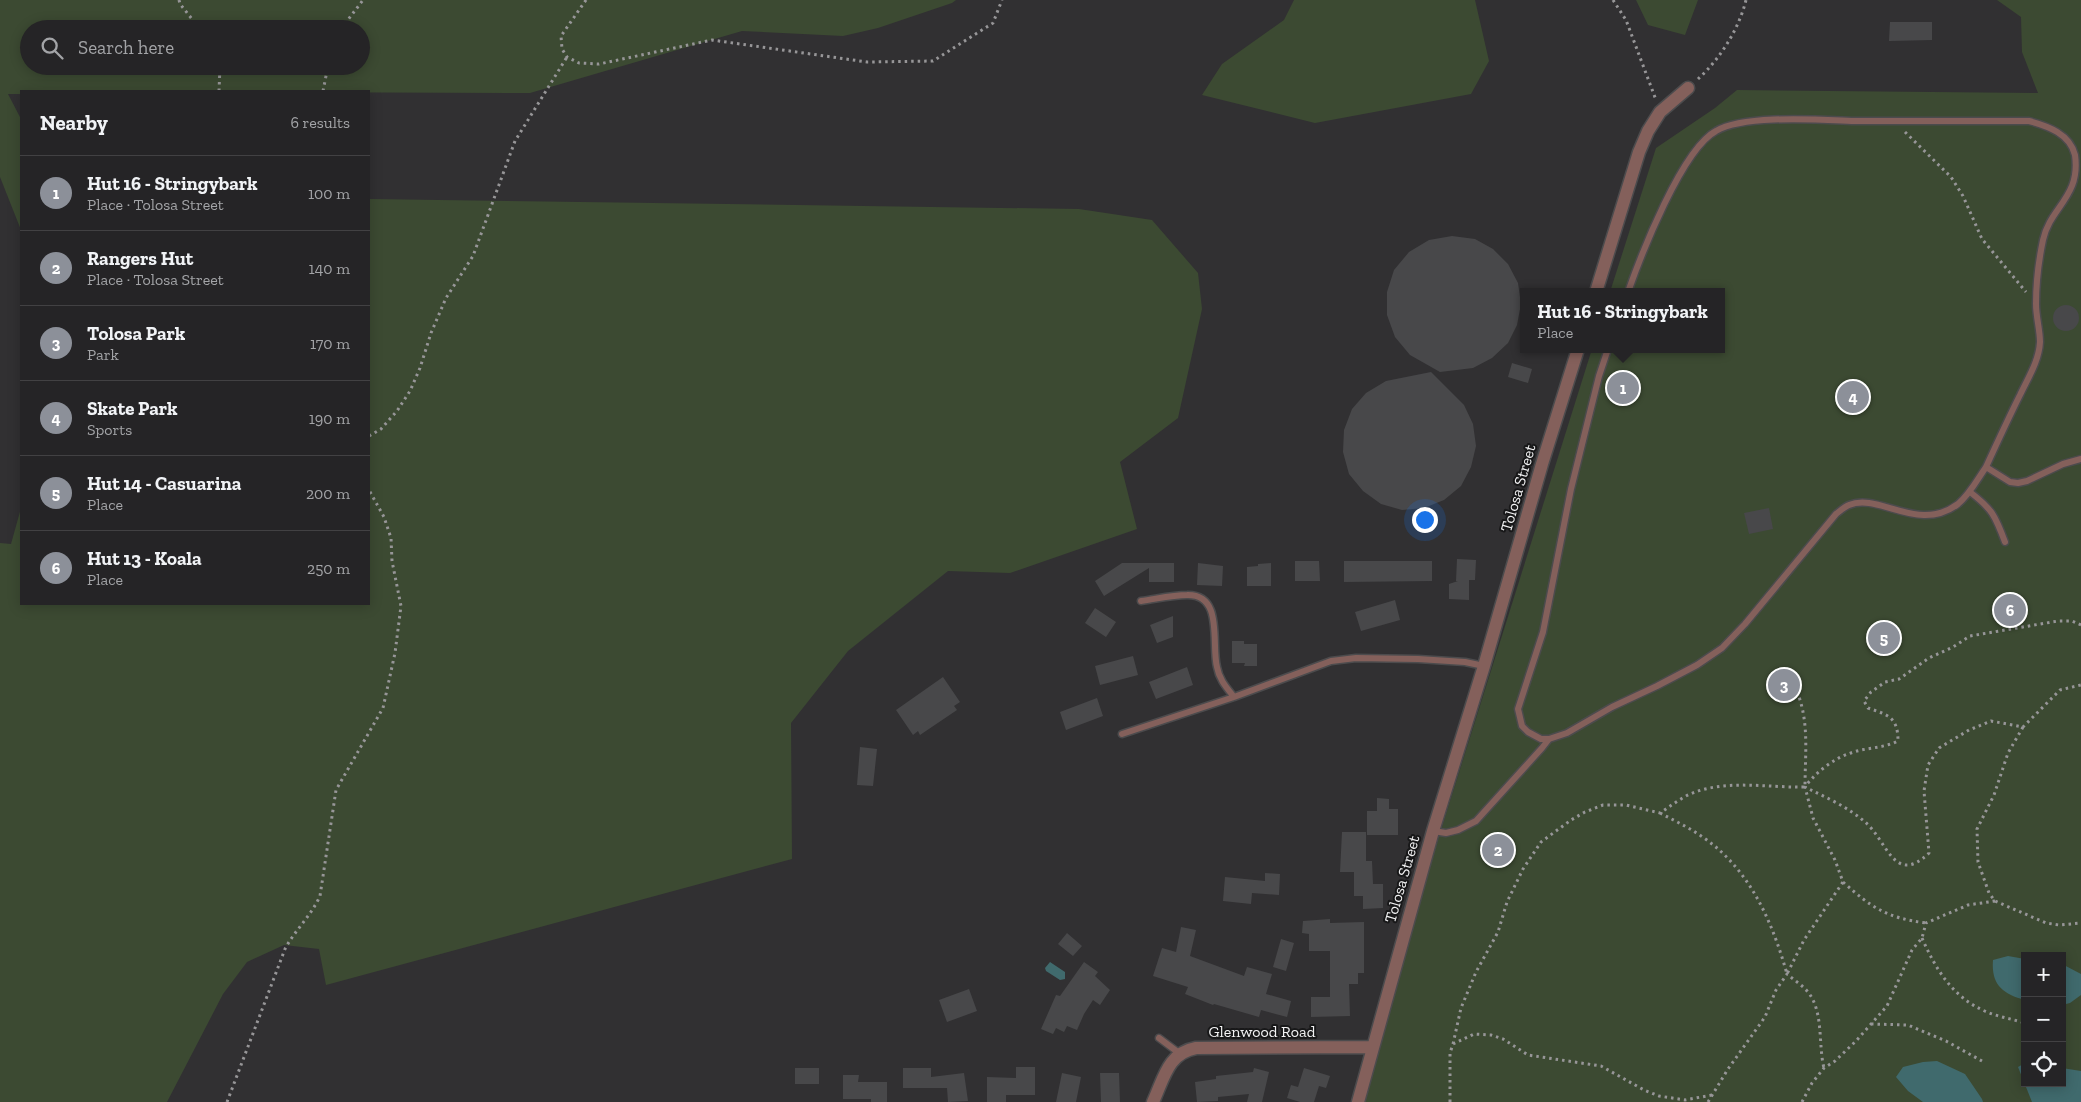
<!DOCTYPE html>
<html lang="en">
<head>
<meta charset="utf-8">
<style>
  body { margin:0; font-family:"Zilla Slab",serif; background:#2d2c2e; color:#f1f3f6 }
  .controls { position:absolute; right:15px; bottom:15px; display:grid; overflow:hidden; border-radius:0px; box-shadow:0 2px 12px #0003 }
  .controls button { width:45px; height:45px; display:grid; place-items:center; padding:0; border:0; border-bottom:1px solid #424143; background:#252426; color:#f1f3f6; font:25px sans-serif }
  .you { position:absolute; left:1424px; top:519px; width:18px; height:18px; margin:-12px; border:4px solid #fff; border-radius:50%; background:#1a73e8; box-shadow:0 0 0 8px #1a73e833 }
  .badge { display:grid; place-items:center; width:32px; height:32px; border-radius:50%; background:#8c9099; color:#fff; font-size:16px; font-weight:700 }
  .pin { position:absolute; translate:-50% -50%; border:2px solid #fff; box-shadow:0 1px 5px #0006 }
  .popup { position:absolute; left:1520px; top:288px; width:205px; height:65px; box-sizing:border-box; display:grid; place-content:center; border-radius:0px; background:#252426; filter:drop-shadow(0 1px 4px #0005); font-size:16px; white-space:nowrap; color:#a3a4a7 }
  .popup b { font-size:19px; color:#f1f3f6 }
  .popup::after { content:''; position:absolute; left:50%; top:100%; margin-left:-10px; border:10px solid transparent; border-top-color:#252426 }
  .list { margin:0; padding:0; list-style:none }
  h2 { display:flex; justify-content:space-between; align-items:center; height:65px; margin:0; padding:0 20px; font-size:21px }
  h2 small { font-size:16px; font-weight:400; color:#a3a4a7 }
  .list li { display:grid; grid-template-columns:32px 1fr auto; gap:15px; align-items:center; box-sizing:border-box; height:75px; padding:0 20px; border-top:1px solid #424143 }
  .list b { display:block; font-size:19px; white-space:nowrap }
  .list p { margin:0; font-size:16px; white-space:nowrap; color:#a3a4a7 }
  .list em { font-size:16px; font-style:normal; color:#a3a4a7 }
  .icon { flex:none; width:28px; height:28px; fill:none; stroke:currentColor; stroke-width:2; stroke-linecap:round; stroke-linejoin:round }
  .map { position:relative; flex:none; width:2081px; height:1102px; overflow:hidden }
  .search { position:absolute; background:#252426; box-shadow:0 2px 12px #0003; left:20px; top:20px; width:350px; height:55px; display:flex; align-items:center; gap:12px; box-sizing:border-box; padding:0 18px; border-radius:28px; color:#a3a4a7; font-size:19px }
  .panel { position:absolute; background:#252426; box-shadow:0 2px 12px #0003; left:20px; top:90px; width:350px; height:515px; border-radius:0px }
  .map>svg:first-child { display:block }
</style>
</head>
<body>
<div class="map">
<svg width="2081" height="1102" viewBox="0 0 2081 1102">
  <rect width="100%" height="100%" fill="#313032"/>
  <path fill="#3c4a32" fill-rule="evenodd" d="M0,0H956L952,3L878,28L843,36L742,31L530,93L21,91V94H8L21,119V230L0,177ZM29,29H361V66H29Z
    M1294,0H1475L1489,61L1471,94L1315,123L1202,95L1222,64L1284,20Z
    M1636,0H1698L1685,35L1648,25Z
    M1997,0H2081V1102H1365L1380,1039L1440,833L1592,349H1722V292H1610L1656,148L1715,108L1737,90L2038,93L2022,52L2021,17ZM2025,956H2062V1083H2025Z
    M369,199L1079,209L1152,220L1198,273L1202,309L1178,418L1120,462L1137,529L1010,573L948,571L848,651L791,723L792,859L326,985L319,949L284,945L247,962L223,994L167,1102H0V543L11,544L21,508V604H369Z"/>
  <path fill="#406a6d" d="M2008,956L2025,959V1000C2002,994 1991,984 1993,960Z
    M1050,962L1065,972V979L1060,980L1046,971L1045,968Z
    M2062,964L2081,974V995L2070,1003L2062,1005Z
    M1937,1061L1965,1074L1982,1099L1983,1102H1923L1908,1091L1896,1077L1903,1067L1923,1062Z
    M2025,1063V1083H2062V1068L2081,1071V1102H2032L2018,1067Z"/>
  <path fill="#48484a" d="M1890,22H1932V40L1889,41Z
    M1452,236L1475,239L1493,249L1508,264L1518,283L1521,304L1517,325L1508,343L1492,358L1473,368L1440,372L1410,355L1395,337L1387,315V292L1394,270L1409,252L1429,240Z
    M2053 318a13 13 0 1 1 26 0a13 13 0 1 1-26 0Z
    M1512,363L1532,369L1528,383L1508,377Z
    M1431,372L1464,405L1473,424L1476,446L1471,467L1461,486L1444,500L1424,508L1402,510L1381,504L1363,491L1349,474L1343,452L1344,430L1352,409L1366,393L1386,381Z
    M1627,372L1638,382L1619,404L1607,394Z
    M1769,508L1773,529L1749,534L1744,513Z
    M1457,559L1476,560L1475,580H1469V600L1449,599V584L1458,581H1456Z
    M1295,561H1319L1320,581H1295Z
    M1344,561H1432V581L1344,582Z
    M1122,563H1174V582H1149V568L1104,596L1095,581Z
    M1198,563L1223,566L1222,586L1197,585Z
    M1271,563V586H1247V567L1258,566V564Z
    M1998 610a12 12 0 1 1 24 0a12 12 0 1 1-24 0Z
    M1395,600L1400,620L1361,631L1355,612Z
    M1095,608L1116,622L1106,637L1085,623Z
    M1173,616V637L1157,643L1150,625Z
    M1889,630L1893,642L1879,646L1875,635Z
    M1232,641H1244V644H1257V666H1244L1245,663H1232Z
    M1133,656L1138,675L1100,685L1095,666Z
    M1187,667L1193,685L1156,699L1149,682Z
    M943,677L960,702L954,706L957,710L920,735L918,731L913,735L896,710Z
    M1097,698L1103,716L1066,730L1060,712Z
    M860,747L877,749L873,786L857,785Z
    M1377,798L1389,799V809H1398V835H1367V811H1377Z
    M1342,832H1366V861H1372L1373,884H1383V908L1363,909V896H1354V872H1340Z
    M1496,840L1508,848L1500,860L1489,852Z
    M1265,873L1280,874L1279,895L1252,893L1251,904L1223,901L1225,877L1265,881Z
    M1330,919V923L1364,922V973H1358V984H1349L1350,1016L1311,1017V997H1330V951H1309V934L1302,933L1303,921Z
    M1181,927L1196,930L1190,956L1244,976L1247,967L1272,974L1266,994L1291,1001L1287,1017L1261,1010L1259,1017L1214,1004L1213,1005L1185,994L1188,987L1153,976L1162,948L1176,952Z
    M1067,933L1082,946L1073,956L1058,944Z
    M1281,939L1294,943L1286,971L1273,967Z
    M1084,962L1098,972L1095,976L1110,990L1100,1005L1093,1000L1084,1014L1077,1030L1067,1026L1064,1032L1056,1028L1053,1034L1041,1029L1056,995L1060,996Z
    M969,989L977,1011L947,1022L939,1000Z
    M1016,1067H1035V1095H1006V1102H987V1077L1016,1078Z
    M795,1068H819V1084H795Z
    M903,1068H931V1077L964,1073L968,1101L948,1102L947,1088H903Z
    M1254,1068L1269,1072L1262,1102H1247L1249,1094L1218,1097V1101L1197,1102L1195,1082L1216,1079V1076L1253,1072Z
    M1304,1068L1330,1076L1326,1088L1319,1086L1314,1102H1300L1287,1098L1291,1085L1298,1087Z
    M1062,1073L1081,1077L1076,1102H1056Z
    M1100,1073H1119L1120,1102H1101Z
    M843,1075H859L858,1082H887V1102H871V1099H843Z"/>
  <g fill="none" stroke-linecap="round" stroke-linejoin="round">
    <g stroke="#4c4b4d" stroke-width="9">
      <path id="service" d="M1628,292C1641,255 1682,149 1716,131C1745,114 1823,120 1858,121C1915,121 1972,121 2029,121C2048,126 2070,134 2075,155C2081,197 2050,207 2043,240C2039,259 2036,285 2036,304C2036,317 2040,330 2040,342C2039,361 2028,378 2020,395C2008,419 1997,443 1986,467
        M1970,492C1992,509 1995,515 2005,542
        M1141,601C1156,599 1172,595 1187,595C1224,594 1211,644 1217,667C1219,679 1226,687 1234,697
        M1122,734L1234,697L1331,661L1356,658L1418,659L1465,662L1484,666
        M1549,739H1541L1528,732L1522,726L1518,709L1543,632L1571,489L1599,376L1608,349
        M1433,831L1446,833L1458,830L1476,821L1542,748L1549,739L1567,733L1612,707L1657,686L1697,665L1722,648L1745,624L1836,514C1840,511 1844,507 1849,505C1879,492 1918,534 1958,504C1970,494 1977,480 1986,467L2010,482L2018,483L2027,481L2063,464L2081,459
        M1159,1038L1179,1053"/>
    </g>
    <g stroke="#4c4b4d" stroke-width="15">
      <path id="minor" d="M1596,292L1639,152L1648,131L1660,112L1688,88
        M1153,1102C1164,1078 1168,1053 1196,1048L1372,1047
        M1358,1102L1433,831L1484,666L1542,464L1578,349"/>
    </g>
    <path stroke="#979698" stroke-width="3" stroke-dasharray="2.5 4" stroke-linecap="butt" d="M179,0L180,4L200,29
      M586,0L561,36L562,49L567,57L579,63L599,64L712,40L867,62L933,61L993,23L1002,0
      M1613,0L1626,20L1656,100
      M341,29L363,0
      M1698,79C1720,59 1739,29 1746,0
      M219,91L220,66
      M323,91L328,66
      M1905,132L1951,177L1963,196L1982,239L2026,292
      M369,436L381,429L397,411L410,391L420,368L431,333L446,298L473,256L515,141L567,57
      M2081,625L2072,621H2058L1970,636L1953,647L1929,658L1899,679L1885,682L1871,692L1864,701L1868,708C1888,715 1898,717 1898,741C1882,749 1865,747 1848,754C1833,759 1814,774 1805,787C1825,797 1848,807 1865,822C1887,840 1894,887 1929,853L1924,791L1928,765L1939,748L1969,730L1991,721L2023,727L2060,690L2081,685
      M2023,727L2008,753L1994,795L1977,829L1978,862L1989,893L1995,901L2046,923L2059,925L2081,923
      M1660,813C1675,821 1690,828 1704,838C1750,870 1772,921 1787,974L1804,940L1843,882L1835,860L1813,818L1805,787
      M1843,882C1872,908 1887,918 1926,923
      M1922,938C1936,970 1953,998 1987,1012C1999,1017 2012,1019 2025,1023
      M1871,1024L1908,1025L1946,1041L1982,1061
      M2062,1036L2068,1038
      M1453,1044L1461,1008L1476,972L1498,932L1507,902L1523,869L1541,842L1571,820L1585,812L1603,805H1626L1660,813C1669,807 1677,801 1686,796C1722,778 1767,788 1805,787C1805,753 1810,719 1795,687
      M227,1102L285,949C295,930 311,916 320,896L336,790L383,708L395,653L401,606L392,561L391,538L384,517L369,490
      M1450,1102V1053L1453,1044L1474,1034L1491,1035L1503,1039L1528,1055L1601,1066L1644,1090L1659,1096L1685,1100L1712,1095
      M1708,1102L1728,1069L1765,1017L1776,990L1787,974C1794,980 1802,985 1808,992C1824,1012 1818,1045 1824,1068
      M1802,1102L1812,1083L1824,1068L1835,1061L1856,1041L1887,1006L1912,950L1922,938L1926,923L1968,905L1995,901"/>
    <use href="#service" stroke="#84605b" stroke-width="6"/>
    <use href="#minor" stroke="#84605b" stroke-width="12"/>
  </g>
  <g text-anchor="middle" dominant-baseline="central" stroke-width="4" stroke-linejoin="round" paint-order="stroke">
    <g font-size="16" fill="#f3f3f4" stroke="#181819">
      <text transform="translate(1518 488) rotate(-74)">Tolosa Street</text>
      <text transform="translate(1402 879) rotate(-74)">Tolosa Street</text>
      <text x="1262" y="1031">Glenwood Road</text>
    </g>
  </g>
</svg>
<div class="controls">
<button>+</button>
<button>−</button>
<button><svg class="icon" aria-label="locate" viewBox="0 0 24 24"><circle cx="12" cy="12" r="6"/><path d="M12 2v4M12 18v4M2 12h4M18 12h4"/></svg></button>
</div>
<div class="you"></div>
<div class="pin badge" style="left:1623px;top:388px">1</div>
<div class="popup"><b>Hut 16 - Stringybark</b>Place</div>
<div class="pin badge" style="left:1498px;top:850px">2</div>
<div class="pin badge" style="left:1784px;top:685px">3</div>
<div class="pin badge" style="left:1853px;top:397px">4</div>
<div class="pin badge" style="left:1884px;top:638px">5</div>
<div class="pin badge" style="left:2010px;top:610px">6</div>
<div class="search"><svg class="icon" aria-label="search" viewBox="0 0 24 24"><circle cx="10" cy="10" r="6"/><path d="M15 15l6 6"/></svg>Search here</div>
<section class="panel">
<h2>Nearby<small>6 results</small></h2>
<ul class="list">
<li><span class="badge">1</span><div><b>Hut 16 - Stringybark</b><p>Place · Tolosa Street</p></div><em>100 m</em></li>
<li><span class="badge">2</span><div><b>Rangers Hut</b><p>Place · Tolosa Street</p></div><em>140 m</em></li>
<li><span class="badge">3</span><div><b>Tolosa Park</b><p>Park</p></div><em>170 m</em></li>
<li><span class="badge">4</span><div><b>Skate Park</b><p>Sports</p></div><em>190 m</em></li>
<li><span class="badge">5</span><div><b>Hut 14 - Casuarina</b><p>Place</p></div><em>200 m</em></li>
<li><span class="badge">6</span><div><b>Hut 13 - Koala</b><p>Place</p></div><em>250 m</em></li>
</ul>
</section>
</div>
</body>
</html>
